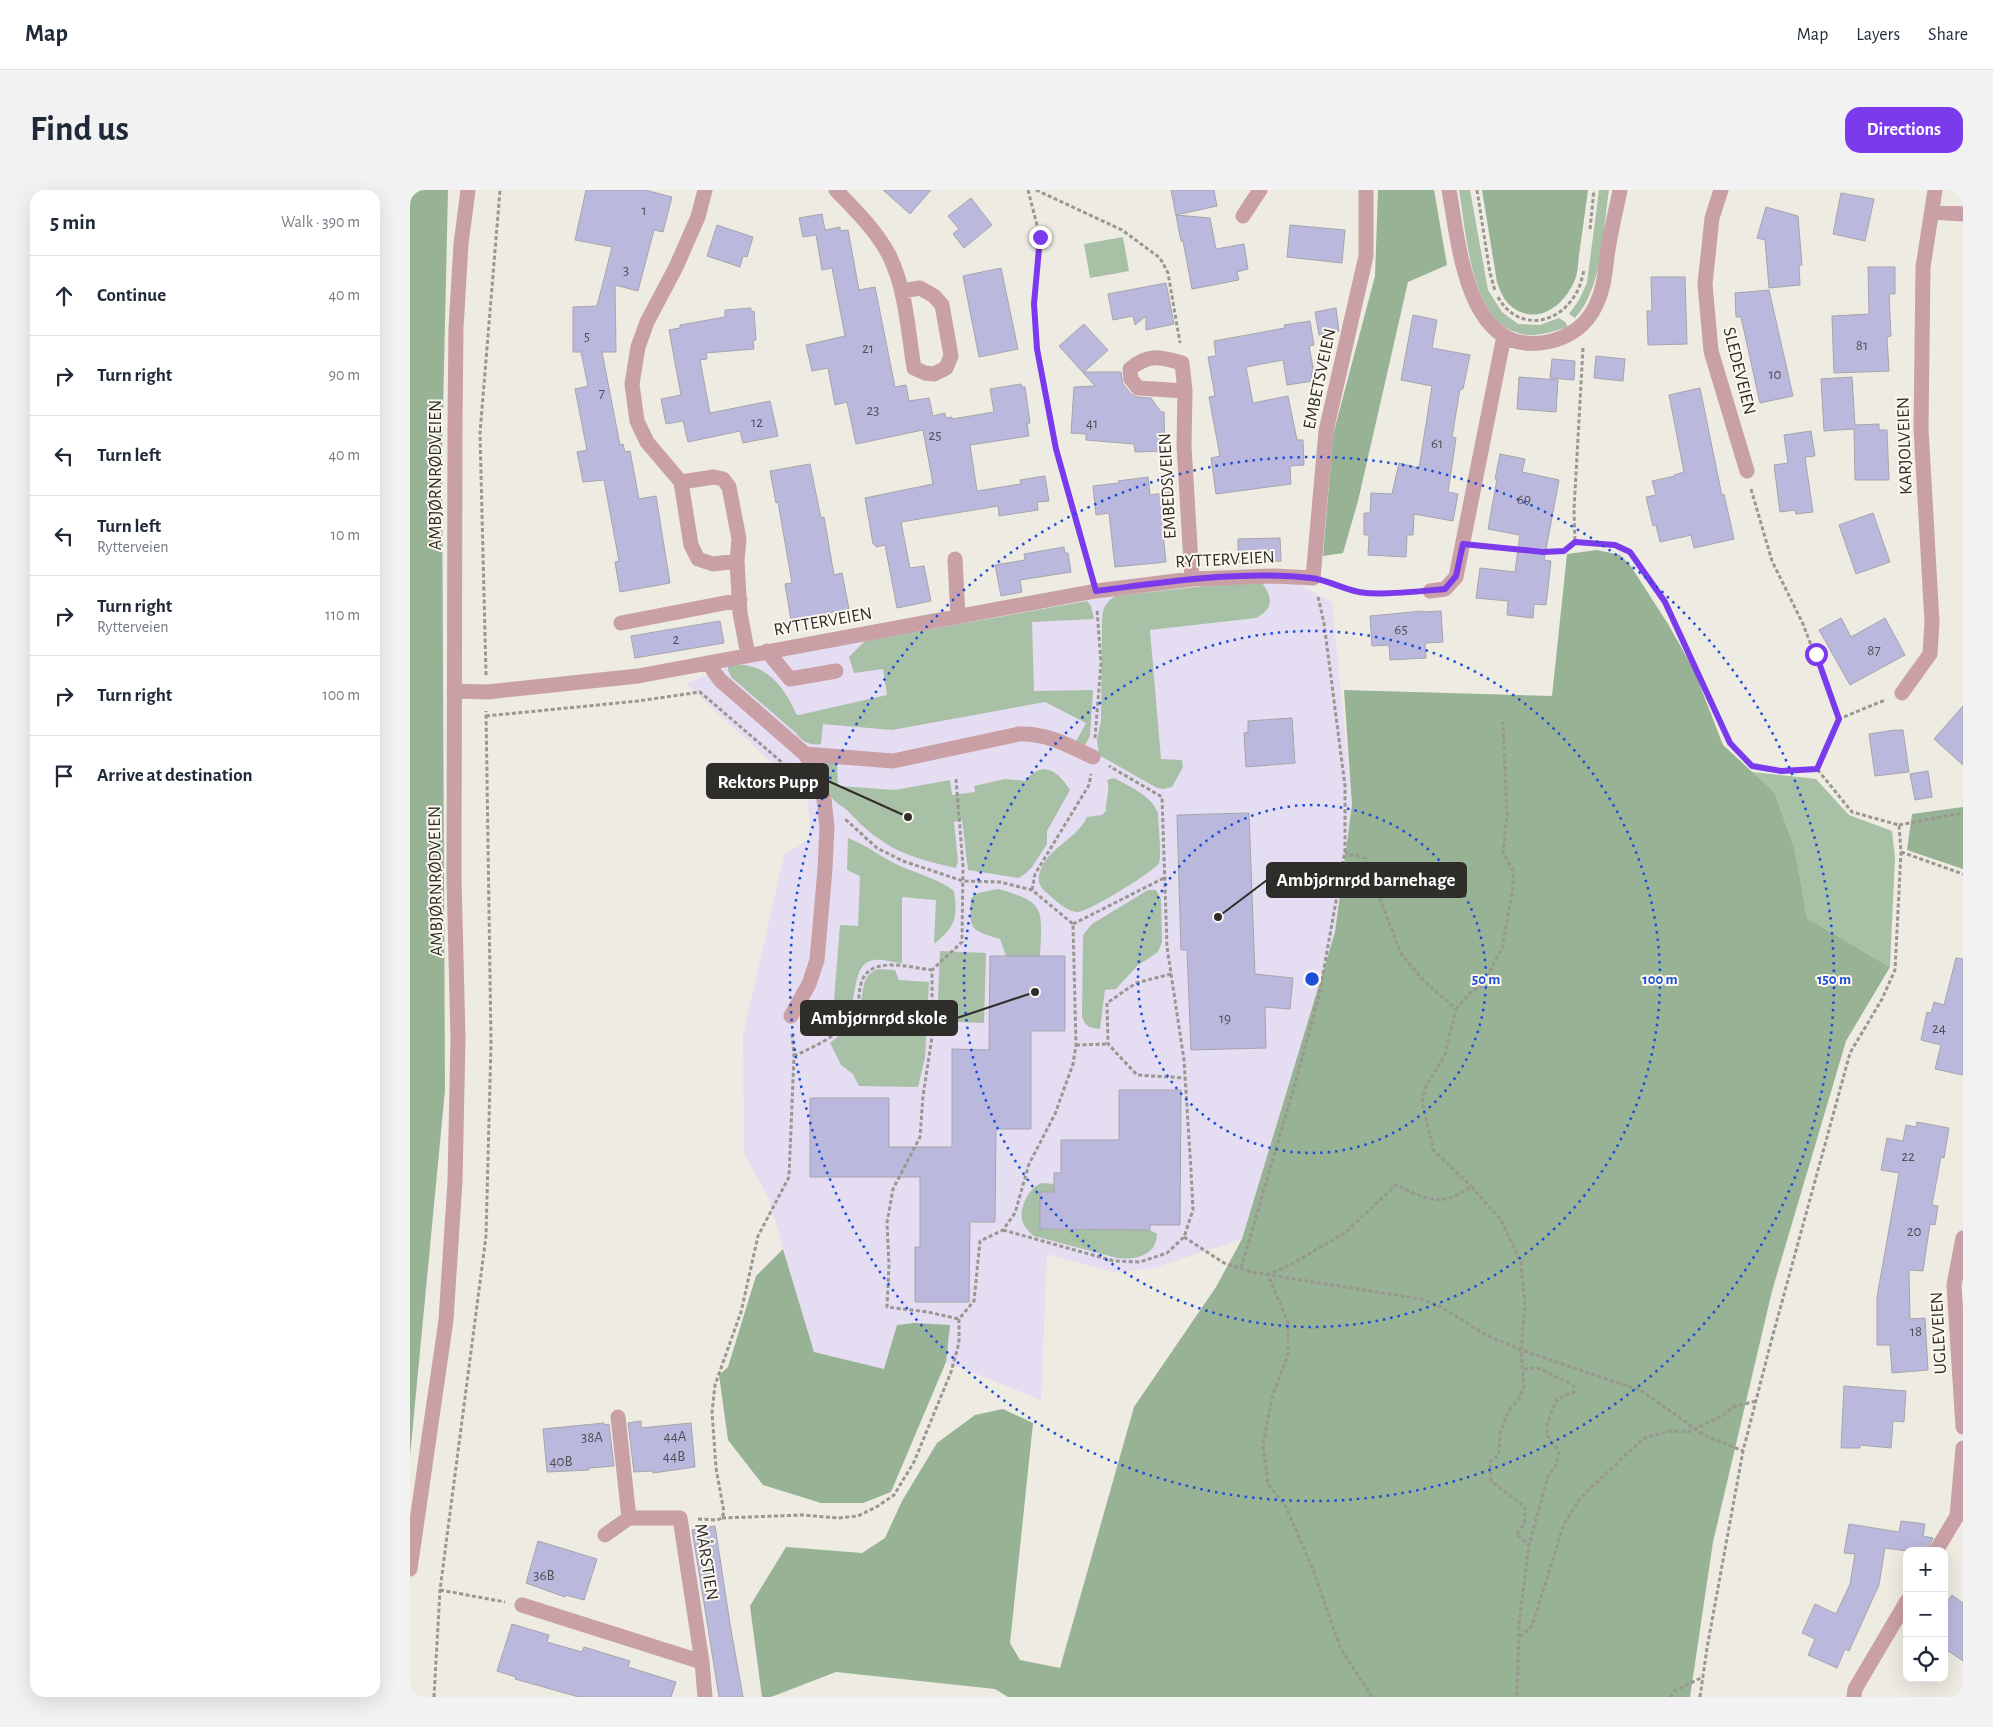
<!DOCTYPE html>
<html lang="en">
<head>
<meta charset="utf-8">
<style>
  body { margin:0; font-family:"Alegreya Sans",sans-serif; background:#f2f2f3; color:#1f2937 }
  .controls { position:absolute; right:15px; bottom:15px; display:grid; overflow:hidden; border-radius:10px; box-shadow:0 5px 20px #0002 }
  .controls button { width:45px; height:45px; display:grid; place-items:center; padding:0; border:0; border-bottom:1px solid #e0e1e3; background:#fff; color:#1f2937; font:25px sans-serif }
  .stop { position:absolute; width:15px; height:15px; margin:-11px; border:4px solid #7c3aed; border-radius:50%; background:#fff }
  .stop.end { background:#7c3aed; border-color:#fff; box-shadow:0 1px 5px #0008 }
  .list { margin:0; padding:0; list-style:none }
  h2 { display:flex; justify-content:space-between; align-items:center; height:65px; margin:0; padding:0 20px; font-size:21px }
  h2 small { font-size:16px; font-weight:400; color:#747a83 }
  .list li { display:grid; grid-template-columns:32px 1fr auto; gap:15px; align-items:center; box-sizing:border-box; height:80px; padding:0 20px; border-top:1px solid #e0e1e3 }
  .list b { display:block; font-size:19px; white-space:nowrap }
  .list p { margin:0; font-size:16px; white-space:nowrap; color:#747a83 }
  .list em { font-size:16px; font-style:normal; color:#747a83 }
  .icon { flex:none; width:28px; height:28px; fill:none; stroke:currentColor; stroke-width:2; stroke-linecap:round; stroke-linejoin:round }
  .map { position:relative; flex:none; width:1553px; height:1507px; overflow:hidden; border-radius:15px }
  header { display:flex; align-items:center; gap:30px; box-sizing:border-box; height:70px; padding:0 25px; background:#fff; border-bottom:1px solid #e0e1e3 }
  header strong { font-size:24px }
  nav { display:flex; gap:28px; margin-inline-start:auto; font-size:18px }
  .intro { display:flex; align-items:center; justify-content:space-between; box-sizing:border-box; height:120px; padding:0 30px }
  h1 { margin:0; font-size:35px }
  .button { padding:12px 22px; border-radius:15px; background:#7c3aed; color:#fff; font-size:18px; font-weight:700 }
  main { display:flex; gap:30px; padding:0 30px }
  aside { flex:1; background:#fff; border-radius:15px; box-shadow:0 5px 20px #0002 }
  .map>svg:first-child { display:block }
</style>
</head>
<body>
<header>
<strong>Map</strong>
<nav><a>Map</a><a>Layers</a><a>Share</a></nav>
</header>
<div class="intro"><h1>Find us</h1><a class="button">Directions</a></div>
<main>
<aside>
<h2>5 min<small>Walk · 390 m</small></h2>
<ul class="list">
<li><svg class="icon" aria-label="ahead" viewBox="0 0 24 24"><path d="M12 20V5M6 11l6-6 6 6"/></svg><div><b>Continue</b></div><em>40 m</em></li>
<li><svg class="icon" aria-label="right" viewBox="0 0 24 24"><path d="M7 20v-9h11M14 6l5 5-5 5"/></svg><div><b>Turn right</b></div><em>90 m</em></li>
<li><svg class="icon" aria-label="left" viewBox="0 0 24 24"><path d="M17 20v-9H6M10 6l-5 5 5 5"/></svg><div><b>Turn left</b></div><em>40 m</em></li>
<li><svg class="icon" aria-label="left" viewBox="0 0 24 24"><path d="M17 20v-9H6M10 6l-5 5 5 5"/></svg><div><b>Turn left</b><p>Rytterveien</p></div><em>10 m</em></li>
<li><svg class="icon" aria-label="right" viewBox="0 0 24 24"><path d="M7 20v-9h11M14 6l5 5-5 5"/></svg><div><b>Turn right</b><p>Rytterveien</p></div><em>110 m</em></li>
<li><svg class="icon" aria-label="right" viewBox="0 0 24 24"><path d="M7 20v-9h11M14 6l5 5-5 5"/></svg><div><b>Turn right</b></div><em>100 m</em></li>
<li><svg class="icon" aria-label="arrive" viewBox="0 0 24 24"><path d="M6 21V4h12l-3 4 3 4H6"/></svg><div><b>Arrive at destination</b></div></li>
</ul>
</aside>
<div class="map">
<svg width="1553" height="1507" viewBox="0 0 1553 1507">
  <rect width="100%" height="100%" fill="#eeebe3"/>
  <path fill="#e5ddf2" d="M883,391L922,412L942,615L925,741L832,1049L744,1078L704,1082L637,1064L631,1210L536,1172L540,1135L474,1179L404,1162L358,1007L334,963L333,845L374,665L400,648L398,606L276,494L318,476L705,406L795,396Z"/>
  <path fill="#a8c0a5" d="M1049,0H1060L1078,100L1092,122L1108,134L1130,135L1149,128L1155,132L1158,137C1144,141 1131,146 1117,145C1112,145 1107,142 1102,141C1060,123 1056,40 1049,0Z
    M1189,0H1199C1193,38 1193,98 1165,128L1159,124L1169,110L1177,93Z
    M713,47L719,81L680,88L674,54Z
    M852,393C863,408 864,418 846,428L740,440L751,569L772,570L773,577L762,597L753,599L747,598L689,565L687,550L691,531L692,429C693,417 695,414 705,406L795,396Z
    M677,411L681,416L684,429L622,432L624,501L683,500L680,546L674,557L665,553L676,533L635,512L482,540L413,534L411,554C401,556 392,552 386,543L321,487L318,480V476C352,469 374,495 386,524L389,525L477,505L473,479L444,483L439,467L455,451Z
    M417,573H427L428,596L485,600L540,590L542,605L565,602L564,596L595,589L615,591C633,570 647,580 660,600L637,641V654L622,677L615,684L608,688L558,680L552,630L544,632L548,671L546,678C497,667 473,659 438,621C434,617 427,614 423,609C416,600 413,588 409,577Z
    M1342,582L1406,589L1439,625L1482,641L1485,668L1480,777L1397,728L1385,660L1365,603Z
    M704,588C720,597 741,605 748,623C748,633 752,665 749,673C745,681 677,723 667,722C656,721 646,711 638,704C632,699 627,694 629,685C635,658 667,650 677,627L692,625L696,621C695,610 701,599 697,590Z
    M438,648C457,655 472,668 490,676C508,684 529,689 544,701C548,728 545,738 524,754L526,710L492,707V774C483,772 473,769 464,770C435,775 455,823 424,838L422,836L430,735L448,736L450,686L437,680Z
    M588,699C637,712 632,720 630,767L596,766L590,749C560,740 559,740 561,708L568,703Z
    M738,700H746L751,709L752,752L748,762L727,776L706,799L695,800L690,839C681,838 675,837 672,827L673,745L682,734Z
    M530,761L576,763L574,833L527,831Z
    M469,779L485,780L489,790L519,792L515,868L508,897L449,896L443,884L431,875L420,853C430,845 441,837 447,825C456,809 447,785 469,779Z
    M632,993L644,994V1040H740L747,1044C746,1066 726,1070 707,1068L624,1046C619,1042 614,1037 612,1030C610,1016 619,997 632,993Z"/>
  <path fill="#97b294" d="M0,0H38L32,265L35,900L0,1266Z
    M968,0H1024L1037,75L998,92L948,311L933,363L913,366L923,245L965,86Z
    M1072,0H1178C1175,22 1172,44 1169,65C1168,74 1168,84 1164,92C1156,110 1138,128 1117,124C1099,120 1092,107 1087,92Z
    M1187,360L1210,365L1220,375L1258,434L1284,480L1313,555L1365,603L1385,660L1397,728L1480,777L1436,851L1362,1101L1303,1352L1280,1507H598L585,1499L426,1482L361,1507H352L340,1416L376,1357L452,1363L475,1348L492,1311L527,1253L565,1225L593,1219L623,1233L600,1453L610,1470L650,1478L724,1217L806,1097L832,1049L925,742L942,615L934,500L1142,506L1157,364Z
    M1553,617V679L1497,660L1502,624Z
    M373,1059L404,1162L474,1179L487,1135L504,1133L540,1135L536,1172L481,1302L453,1313H411L353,1295L318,1250L309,1185L318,1177L346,1086Z"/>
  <path fill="#bab9dd" stroke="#a5a5ac" d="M176,0H235L262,7L253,42L244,40L228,101L205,95L206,162H192L210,255L213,254L215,262L220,261L229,309L246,306L260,393L210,402L205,372L209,371L194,290L173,292L167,262L177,260L165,199L178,196L171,162H163V117L187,116L202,57L165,50Z
    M473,0H521L500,24Z
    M761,0H804L807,16L766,25L800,28L806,59L834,54L838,79L827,82L829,90L782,99L773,51H771Z
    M1431,3L1464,9L1455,51L1423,44Z
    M561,8L582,35L554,58L543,44L549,39L538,26Z
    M1356,17L1388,26L1392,75H1389L1390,95L1359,98L1355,50L1347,48Z
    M412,24L415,40L430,37V41L438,40L449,100L465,97L485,197L496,195L499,211L519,208L523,226L535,223L536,228L542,227V229L584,222L580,199L611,194L612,197H615L620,233H617L619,246L560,255L567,301L611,294L610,290L635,286L639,311L627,312L628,320L589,326L588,316L491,332L500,378L514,376L521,411L487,418L475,355L466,357L465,354H463L455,308L523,294L513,240L446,254L437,212L425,215L418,178L402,181L396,155L435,146L422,78L412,80L406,45L393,47L389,28Z
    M307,35L343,47L337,67L333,66L330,77L297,66Z
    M880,35L935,40L932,73L877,67Z
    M1458,77H1485V104H1479L1481,146L1477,147L1479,181L1424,183L1422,126L1459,124Z
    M591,78L608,159L569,167L553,86Z
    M1241,87H1275L1277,154L1238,155L1237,121H1242Z
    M756,93L764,134L736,140V126L725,135L723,126L703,130L698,104Z
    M1359,100L1383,206L1350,213L1331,127H1326L1325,103Z
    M341,118V122L344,121L346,150L343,151L344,159L296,163L297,169L290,170L300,223L360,211L368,246L333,253L330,241L278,252L273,231L256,234L251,209L271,205L259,140L270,138V135L315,127V120Z
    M926,118L929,141L909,145L905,122Z
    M1003,125L1027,130L1022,158L1060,165L1053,199H1050L1042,247L1046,248L1038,302L1048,304L1043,331L1004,324L1003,345H997L996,367L958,365L959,345H954V323H960L961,303L982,304L989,273L1009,278L1022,196L991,190Z
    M900,131L904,155L899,156L904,182H901L903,191L877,195L873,170L836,177L843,213L878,206L887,250H893L894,275L880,276L881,294L806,304L801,268L810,266L799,207L805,206L798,167L806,166L804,151L875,138L874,135Z
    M674,134L698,160L674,182H711L713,194L721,204L727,207L741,208L751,222H754L755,261L725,262L724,254L676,250V244L661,243L664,197L685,196L649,156Z
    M1186,166L1215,169L1213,191L1184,188Z
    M1142,169L1165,171L1164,190L1140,188Z
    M1109,187L1148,190L1146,222L1107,219Z
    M1442,187L1445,235L1469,234V240H1477L1479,290H1445L1444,239L1414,241L1411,189Z
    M1290,198L1312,306L1314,304L1324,349L1284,358L1281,345L1250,352L1246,335L1243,336L1236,307L1246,305L1242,291L1265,286L1264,285L1274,282L1259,205Z
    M1401,241L1405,266L1395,267L1403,322L1386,324L1385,320L1370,322L1364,275L1378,273L1374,245Z
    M1090,264L1115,269L1112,282L1149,290L1134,370L1141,371L1136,415L1124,414L1123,428L1097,425L1098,411L1066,408L1070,378L1105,382L1110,345L1078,339L1087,289H1085Z
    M400,274L411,328L414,327L424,385L432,383L439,419L381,430L375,394L382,393L368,312L366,313L360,281Z
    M738,287L740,305L762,302L764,323L751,325L756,372L705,377L699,323L686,325L683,296L709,293L708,291Z
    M1463,323L1480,372L1446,384L1429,335Z
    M870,348L871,371L828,372V349Z
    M654,357L655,363H658L661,382L610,390L612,402L591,406L585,375L615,370L614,364Z
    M1013,421L1014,422L1031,421L1033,452L1015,453L1016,468L980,470L979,455L962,456L960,426Z
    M1431,428L1441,447L1475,428L1495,465L1440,495L1409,440Z
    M310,431L314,453L225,468L221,446Z
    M1553,516V575L1524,549Z
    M882,528L885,573L836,577L834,543L838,542V531Z
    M1485,540H1493L1499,582L1465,586L1459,544Z
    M1518,581L1522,607L1505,610L1500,584Z
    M839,623L845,784L883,788L880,819L855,817L856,858L781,860L777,760H771L767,625Z
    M580,766H655V841H621V939H586L585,1032H560L559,1112H505V1057H510V987H400V908H479V957H542V859L579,860Z
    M1546,768L1553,769V885L1525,879L1531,855L1511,850L1517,822L1521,823L1524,812L1534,815Z
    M709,900H771L770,1035H740V1040L630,1039V1002H644V983H651V950H709Z
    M1507,932L1539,938L1534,968L1531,967L1522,1015L1528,1016L1525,1035L1520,1034L1513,1081L1499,1080L1500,1129L1515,1128L1518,1180L1482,1183L1480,1155H1467V1107L1489,983L1471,980L1477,948L1493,951L1496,935L1506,937Z
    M1434,1196L1496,1201L1494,1232L1483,1231L1481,1258L1450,1255V1258H1431Z
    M231,1231V1238L281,1233L285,1277L243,1283V1281L224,1282L218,1233Z
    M194,1233V1235L199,1234L204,1276L179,1278V1280L137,1282L133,1239Z
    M1491,1331L1515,1334L1513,1346L1523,1348L1517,1361H1497L1475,1358L1469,1395L1439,1461L1435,1459L1427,1478L1398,1465L1405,1449L1392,1443L1405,1414L1426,1424L1440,1394L1445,1364L1434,1363L1439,1334L1489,1342Z
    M305,1336L321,1440L333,1507H309L293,1407L282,1340Z
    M128,1351L187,1369L174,1410L156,1405L155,1407L116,1393Z
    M1542,1405L1553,1413V1471L1534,1458V1416Z
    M102,1434L139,1445L137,1452L172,1462L174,1457L220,1471L218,1477L266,1492L261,1507H169L105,1489L106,1487L87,1481Z"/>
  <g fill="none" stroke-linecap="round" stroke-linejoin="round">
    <path stroke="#9a9791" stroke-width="3" stroke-dasharray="4 2.5" stroke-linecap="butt" d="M618,0L630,47L624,114L627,159L646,259L681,384
      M626,0L712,40L750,68L758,83L770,153
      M1067,0L1080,83L1085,101
      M1180,39L1184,0
      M1088,107C1106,140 1146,137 1165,105C1170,98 1172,88 1174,80
      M1173,158L1164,320L1165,352L1205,355L1220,361L1255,412L1320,553L1342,576L1371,581L1407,579
      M1341,299L1362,371L1393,434L1429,529
      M1070,357L1133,362L1154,361L1165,352
      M920,393L955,404L1003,401
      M76,485L70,243L90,0
      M76,526L228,511L290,502L382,581
      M685,548L691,473L687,419
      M546,589L553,676L552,752L522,780V847L513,906L510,947L483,999L477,1033L479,1075L477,1117L518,1122L549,1129
      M1489,635L1553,623
      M935,661L938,665H946L955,668L990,762L1013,790L1046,819L1035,865L1015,898L1012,912L1024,961L1061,996
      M1491,662L1553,684
      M622,700L625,684L679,595L681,584
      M663,734L756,687
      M761,784L726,793L697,813L698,854L727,885L775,888
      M1046,819L1062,801L1072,796L1092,758L1103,697V680L1093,663L1097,625L1093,532
      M666,855L698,854
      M384,866C403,857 438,842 446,821C450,812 448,800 452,791C461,765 502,778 522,780
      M593,1040L704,1071L730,1072L757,1063L774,1047L783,1020L781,980L774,870L757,757L752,607L699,576
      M774,1047L814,1073L841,1082L1011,1109L1031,1117L1078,1146L1111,1160L1232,1201L1294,1245L1333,1261
      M831,1078L885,894L909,806L935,661V596L914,433L908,407
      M1114,1179L1129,1178L1163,1195L1164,1202L1147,1209L1137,1234V1245L1149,1262L1146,1275L1138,1286L1119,1355
      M312,1328L393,1325L428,1328L448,1326L468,1316L484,1305L504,1272L541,1182L549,1153V1129L564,1111L570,1051L593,1040L605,1023L619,974L645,924L663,874L666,855L663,734L622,700L590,692L553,691L493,671L467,658L435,629
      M288,1329L307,1330L312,1328L314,1322L306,1278L302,1222L305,1195L331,1122L348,1046L379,987L384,866L382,844
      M30,1400L95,1412
      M1110,1447L1122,1436L1154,1334L1170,1308L1234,1248L1260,1241L1278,1242L1312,1226L1323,1217L1346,1211
      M24,1507L30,1400L76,1046L81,853L76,521
      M962,1507L930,1457L904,1382L876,1317L858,1294L853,1255L862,1207L878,1165V1132L858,1085L882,1074L936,1042L986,995C1017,1009 1031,1019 1061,996L1091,1030L1111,1073L1115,1116L1111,1160L1114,1197L1110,1207L1098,1222L1090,1243L1089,1265L1080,1271L1081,1291L1115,1317L1114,1335L1106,1344L1119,1355L1109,1434L1107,1507
      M1260,1507L1264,1501L1293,1487
      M1290,1507L1297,1458L1333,1261L1361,1152L1440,863L1472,809L1485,780L1491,662L1489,635L1442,622L1407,579L1429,529L1475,510"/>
    <path stroke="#c9a0a5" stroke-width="15" d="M295,0L288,27L266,77L237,132L228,157L222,194L227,231L237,252L271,292L281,355L288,369L303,374L327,371
      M426,0C445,20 466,40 479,65C496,99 498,141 504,178L515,183L524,184L536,178L541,166L532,115L524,106L510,98L492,101
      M1039,0C1049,53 1056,168 1137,152C1159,148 1177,135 1186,115C1195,97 1195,79 1198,60C1201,40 1206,20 1210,0
      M1311,0L1302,28L1295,94L1301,161L1337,281
      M1522,22L1553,24
      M833,26L850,0
      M775,201L728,198L721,189L720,179C740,163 750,167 772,173L775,201L774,256L782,389
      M271,292L304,287L313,289L319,297L329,349L327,371L330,423L338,465
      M545,369L548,427
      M1020,401L1035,399L1046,387L1094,146
      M211,433L330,410
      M357,461L380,489L426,481
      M298,473L310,490L395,564L402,576L414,609L417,637L415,679L407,770L399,794L381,826
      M44,501L77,502L228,486L686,401L782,389L865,386L903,388L916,241L956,66V0
      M1492,503L1520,464L1522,432L1511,239L1513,77L1525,0
      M395,564L483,571L609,544C637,543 658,555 683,567
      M1553,1048L1544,1095L1553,1237
      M208,1227L219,1328H270L292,1472L295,1507
      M195,1345L219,1328
      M1526,1361L1547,1326L1553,1258
      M0,1379L36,1130L45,991L48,848L44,688L45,233L46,138L51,54L58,0
      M112,1415L292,1472
      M1444,1507L1445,1499L1497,1411"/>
  </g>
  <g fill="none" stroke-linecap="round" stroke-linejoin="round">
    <path stroke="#7c3aed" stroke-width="6" d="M630,47L624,114L627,159L646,259L686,401C757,392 830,380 901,388C920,390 937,402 956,403C978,405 1012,401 1035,399L1046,386L1053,354L1133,362L1154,361L1165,352L1205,355L1220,362L1255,412L1320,553L1342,576L1371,581L1407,579L1429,529L1406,464"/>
  </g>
  <g fill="none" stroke="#1d4ed8" stroke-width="2.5" stroke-dasharray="2.5 5">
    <circle cx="902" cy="789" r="174"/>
    <circle cx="902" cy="789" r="348"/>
    <circle cx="902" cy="789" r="522"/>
  </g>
  <g text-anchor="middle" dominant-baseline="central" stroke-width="4" stroke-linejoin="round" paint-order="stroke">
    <g font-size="15" fill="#525057">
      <text x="234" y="20">1</text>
      <text x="216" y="80">3</text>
      <text x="177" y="146">5</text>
      <text x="1452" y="155">81</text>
      <text x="458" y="158">21</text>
      <text x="1365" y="184">10</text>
      <text x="192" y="203">7</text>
      <text x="463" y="220">23</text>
      <text x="347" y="232">12</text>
      <text x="682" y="233">41</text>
      <text x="525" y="245">25</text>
      <text x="1027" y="253">61</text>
      <text x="1114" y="309">69</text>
      <text x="991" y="439">65</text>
      <text x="266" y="449">2</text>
      <text x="1464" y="460">87</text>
      <text x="815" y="828">19</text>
      <text x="1529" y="838">24</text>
      <text x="1498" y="966">22</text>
      <text x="1504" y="1041">20</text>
      <text x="1506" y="1141">18</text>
      <text x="265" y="1246">44A</text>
      <text x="182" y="1247">38A</text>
      <text x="264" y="1266">44B</text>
      <text x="151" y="1271">40B</text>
      <text x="134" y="1385">36B</text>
    </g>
    <g font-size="18" fill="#2f2d2a" stroke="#fcf8f0">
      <text transform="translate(1329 181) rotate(76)">SLEDEVEIEN</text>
      <text transform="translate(910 189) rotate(-78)">EMBETSVEIEN</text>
      <text transform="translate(1495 256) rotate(-92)">KARJOLVEIEN</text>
      <text transform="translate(26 285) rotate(-90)">AMBJØRNRØDVEIEN</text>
      <text transform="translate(758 296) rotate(-93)">EMBEDSVEIEN</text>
      <text transform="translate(815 370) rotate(-3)">RYTTERVEIEN</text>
      <text transform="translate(413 432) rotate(-10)">RYTTERVEIEN</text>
      <text transform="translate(26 691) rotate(-91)">AMBJØRNRØDVEIEN</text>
      <text transform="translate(1529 1143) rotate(-93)">UGLEVEIEN</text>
      <text transform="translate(296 1372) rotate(81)">MÅRSTIEN</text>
    </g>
  </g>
  <circle cx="902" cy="789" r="8" fill="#1d4ed8" stroke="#fcf8f0" stroke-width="2.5"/>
  <g font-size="15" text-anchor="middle" font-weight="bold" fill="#1d4ed8" stroke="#fcf8f0" stroke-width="4" stroke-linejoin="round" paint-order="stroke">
    <text x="1076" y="794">50 m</text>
    <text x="1250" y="794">100 m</text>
    <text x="1424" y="794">150 m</text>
  </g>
  <path fill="none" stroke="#2f2d2a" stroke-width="2" d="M498 627L418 591M808 727L857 690M625 802L547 828"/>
  <g fill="#2f2d2a" stroke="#fcf8f0" stroke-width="2">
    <circle cx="498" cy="627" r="5"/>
    <circle cx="808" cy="727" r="5"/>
    <circle cx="625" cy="802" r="5"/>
  </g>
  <g fill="#2f2d2a" stroke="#2f2d2a" stroke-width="2">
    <rect x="297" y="574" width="121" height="34" rx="5"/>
    <rect x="857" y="673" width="199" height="34" rx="5"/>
    <rect x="391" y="811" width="156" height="34" rx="5"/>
  </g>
  <g font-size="19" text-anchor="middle" font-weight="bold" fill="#fff">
    <text x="358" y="598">Rektors Pupp</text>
    <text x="956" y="696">Ambjørnrød barnehage</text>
    <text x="469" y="834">Ambjørnrød skole</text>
  </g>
</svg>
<div class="controls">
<button>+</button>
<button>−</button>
<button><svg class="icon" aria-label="locate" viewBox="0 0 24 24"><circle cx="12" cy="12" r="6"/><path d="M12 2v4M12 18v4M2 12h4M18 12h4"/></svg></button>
</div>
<div class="stop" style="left:1406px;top:464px"></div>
<div class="stop end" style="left:630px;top:47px"></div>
</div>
</main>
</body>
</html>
